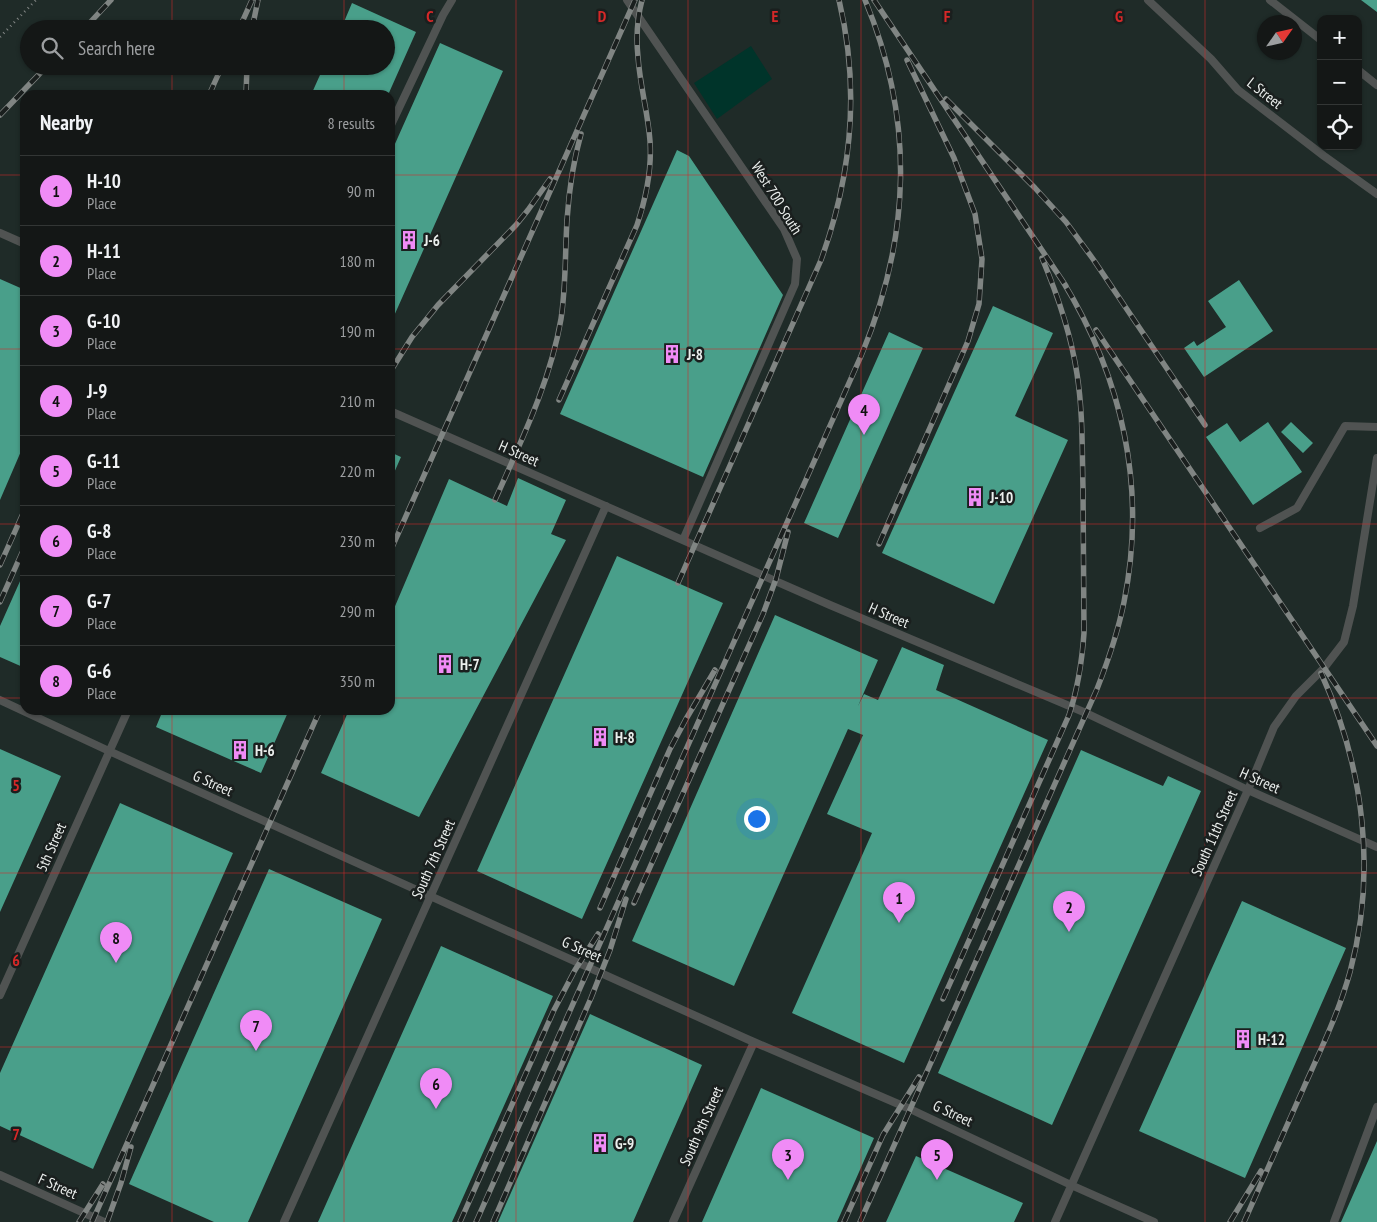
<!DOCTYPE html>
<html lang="en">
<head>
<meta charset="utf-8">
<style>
  body { margin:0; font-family:"PT Sans Narrow",sans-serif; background:#1d201f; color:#f1f3f6 }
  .controls { position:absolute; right:15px; top:15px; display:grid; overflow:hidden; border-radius:10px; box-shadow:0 1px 4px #0004 }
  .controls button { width:45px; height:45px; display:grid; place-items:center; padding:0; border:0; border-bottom:1px solid #333635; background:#141716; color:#f1f3f6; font:25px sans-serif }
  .compass { position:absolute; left:1257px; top:15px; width:45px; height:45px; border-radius:50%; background:#141716; box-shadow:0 1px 4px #0004; rotate:56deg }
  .you { position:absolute; left:756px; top:818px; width:18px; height:18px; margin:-12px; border:4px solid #fff; border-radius:50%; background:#1a73e8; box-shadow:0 0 0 8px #1a73e833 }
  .badge { display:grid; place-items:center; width:32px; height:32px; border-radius:50%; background:#f08bf6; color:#111; font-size:16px; font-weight:700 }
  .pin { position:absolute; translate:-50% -41px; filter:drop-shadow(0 1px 2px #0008) }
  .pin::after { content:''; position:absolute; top:26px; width:18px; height:15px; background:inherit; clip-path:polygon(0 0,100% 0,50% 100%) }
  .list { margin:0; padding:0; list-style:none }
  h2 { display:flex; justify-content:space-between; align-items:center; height:65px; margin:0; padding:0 20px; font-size:21px }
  h2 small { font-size:16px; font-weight:400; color:#9d9fa1 }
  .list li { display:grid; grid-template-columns:32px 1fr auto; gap:15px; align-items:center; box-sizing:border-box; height:70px; padding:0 20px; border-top:1px solid #333635 }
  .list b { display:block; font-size:19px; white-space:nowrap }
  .list p { margin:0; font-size:16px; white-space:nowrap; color:#9d9fa1 }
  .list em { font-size:16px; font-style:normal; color:#9d9fa1 }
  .icon { flex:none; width:28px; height:28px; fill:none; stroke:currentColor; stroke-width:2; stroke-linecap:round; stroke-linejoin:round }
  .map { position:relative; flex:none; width:1377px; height:1222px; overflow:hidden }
  .search { position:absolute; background:#141716; box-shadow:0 1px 4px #0004; left:20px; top:20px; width:375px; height:55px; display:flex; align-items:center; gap:12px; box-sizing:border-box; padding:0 18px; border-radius:28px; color:#9d9fa1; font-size:19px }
  .panel { position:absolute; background:#141716; box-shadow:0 1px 4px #0004; left:20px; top:90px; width:375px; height:625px; border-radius:15px }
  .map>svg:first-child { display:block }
</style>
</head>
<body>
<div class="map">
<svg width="1377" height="1222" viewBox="0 0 1377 1222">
  <rect width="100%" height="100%" fill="#1a1f1e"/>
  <path fill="#1f2b28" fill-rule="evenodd" d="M0,0H1377V1222H0ZM1321,19H1358V146H1321ZM1264,22H1294V52H1264ZM29,29H386V66H29ZM25,95H390V710H25Z"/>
  <path fill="#00342a" d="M751,46L772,79L717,119L694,83Z"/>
  <path fill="#499f8a" d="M1361,0H1377V12Z
    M352,3L416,32L388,95H311L324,66H386V29H341Z
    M440,43L503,71L390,325V155Z
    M677,150L689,156L783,295L703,477L560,414Z
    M0,279L25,290V442L0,500Z
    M1239,280L1273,331L1204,377L1184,348L1194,341L1197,346L1226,327L1208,301Z
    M993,306L1053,333L1015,416L1068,440L994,604L882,553Z
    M889,332L923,348L838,538L804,523Z
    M1268,422L1302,472L1253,505L1206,437L1227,423L1240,442Z
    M1291,422L1313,443L1303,453L1281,432Z
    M390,452L401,457L390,482Z
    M518,478L566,500L551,534L566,540L419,817L321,773L349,710H390V618L449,479L507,506Z
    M617,556L723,603L582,919L477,871Z
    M25,570V668L0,657V626Z
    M775,615L878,660L858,706L864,694L878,700L902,647L944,665L936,690L1048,740L904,1063L792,1013L872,833L827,814L863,735L848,729L734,986L632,941Z
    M163,710H289L261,773L156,727Z
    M0,749L61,776L0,912Z
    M1081,750L1163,786L1168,776L1201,791L1052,1125L938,1073Z
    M120,803L233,853L93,1169L0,1126V1073Z
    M269,869L382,919L248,1222H214L129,1184Z
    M1242,901L1346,948L1245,1178L1139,1131Z
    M441,946L553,996L452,1222H318Z
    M590,1014L702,1065L633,1222H498Z
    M761,1088L874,1138L837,1222H702Z
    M1377,1141V1222H1341Z
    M916,1156L1023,1203L1014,1222H886Z"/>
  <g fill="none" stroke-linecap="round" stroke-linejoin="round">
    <path stroke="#838786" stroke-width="2.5" stroke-dasharray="1 4" stroke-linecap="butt" d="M0,37L36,0"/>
    <path stroke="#505352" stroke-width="8" d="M627,0L784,229L797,259L795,284L683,540
      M1148,0L1211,59L1238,90L1324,156L1377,194
      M1270,0L1321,40
      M1358,70L1377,85
      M390,127L443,15L452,0
      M0,233L25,244
      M390,411L830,605L1086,713L1248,790L1377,847
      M1260,528L1297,508L1345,426L1377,427
      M0,700L109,751L747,1039L910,1109L1071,1185L1154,1222
      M0,995L128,710
      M0,1175L104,1222
      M284,1222L606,506
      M673,1222L754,1042
      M1055,1222L1248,790L1274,727L1296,696L1324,668L1344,642L1353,606L1377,458
      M1334,1222L1377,1107"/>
    <g stroke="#808583" stroke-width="5.5">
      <path id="rail" d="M874,0L1066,286
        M84,29L111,0
        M239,29L252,0
        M252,29L258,0
        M209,95L222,66
        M246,95L247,66
        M946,99L1035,188L1066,222L1093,259L1205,425
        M0,115L47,66
        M1096,330L1377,746
        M390,372L412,337L438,305L516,225L528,210L550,179
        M559,400L637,225C646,198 652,170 650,141C648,113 640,86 638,57C636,38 637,19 642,0
        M495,500C521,441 550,383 561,319C566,286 565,253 567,220C569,191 573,162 581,134
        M879,544L968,341L979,304L982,259L975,214L954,158L907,60
        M390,552L635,0
        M0,565L25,509
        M678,583L821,260C852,175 860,88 839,0
        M0,602L25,546
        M634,903L763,614L776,579L788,532
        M600,908L670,749L686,719L715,670
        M943,999L1069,715C1078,688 1082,661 1084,633C1084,585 1083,537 1083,488C1082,450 1083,412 1077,374C1071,334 1058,296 1042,258
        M79,1222L103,1184
        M92,1222L320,710
        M107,1222L121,1183L131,1147
        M460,1222L554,1010L575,970L598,934
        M476,1222L861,356C911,237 915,120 865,0
        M493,1222L591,998L610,950L626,899
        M844,1222L883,1135L919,1077
        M860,1222L1097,689C1108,661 1118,632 1124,602C1147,488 1123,379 1062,280
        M1230,1222L1261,1171
        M1244,1222C1264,1177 1284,1132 1304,1087C1321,1049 1339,1012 1350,972C1377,872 1364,767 1321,673"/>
    </g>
    <use href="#rail" stroke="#1a1f1e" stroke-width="4" stroke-dasharray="11" stroke-linecap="butt"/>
  </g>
  <path fill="none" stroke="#d62828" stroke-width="1" stroke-opacity="0.55" d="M172,0V29M344,0V29M516,0V1222M688,0V1222M861,0V1222M1033,0V1222M1205,0V1222M172,66V95M344,66V95M0,175H25M390,175H1377M0,349H25M390,349H1377M0,524H25M390,524H1377M0,698H25M390,698H1377M172,710V1222M344,710V1222M0,873H1377M0,1047H1377"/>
  <defs>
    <g id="building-bare" transform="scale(1.5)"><path d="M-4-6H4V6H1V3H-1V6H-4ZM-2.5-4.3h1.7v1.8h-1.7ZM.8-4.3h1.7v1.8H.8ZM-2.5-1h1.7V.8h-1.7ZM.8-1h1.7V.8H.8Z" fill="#f08bf6" stroke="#1a1f1e" stroke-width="2.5" paint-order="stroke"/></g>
  </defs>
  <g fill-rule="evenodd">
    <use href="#building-bare" x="409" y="240"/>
    <use href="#building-bare" x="672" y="354"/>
    <use href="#building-bare" x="975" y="497"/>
    <use href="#building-bare" x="445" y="664"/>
    <use href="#building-bare" x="600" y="737"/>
    <use href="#building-bare" x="240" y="750"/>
    <use href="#building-bare" x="1243" y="1039"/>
    <use href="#building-bare" x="600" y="1143"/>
  </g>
  <g text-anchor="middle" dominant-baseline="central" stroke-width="5" stroke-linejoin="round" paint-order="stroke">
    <g font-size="15" fill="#ebefed" stroke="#1a1f1e">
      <text transform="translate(1265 93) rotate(38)">L Street</text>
      <text transform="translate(777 198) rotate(58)">West 700 South</text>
      <text transform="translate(519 453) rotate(24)">H Street</text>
      <text transform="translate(889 615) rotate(23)">H Street</text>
      <text transform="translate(1260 780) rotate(24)">H Street</text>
      <text transform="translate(213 783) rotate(24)">G Street</text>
      <text transform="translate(1214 833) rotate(-66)">South 11th Street</text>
      <text transform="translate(51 847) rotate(-66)">5th Street</text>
      <text transform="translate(433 859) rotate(-66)">South 7th Street</text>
      <text transform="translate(582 949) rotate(24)">G Street</text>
      <text transform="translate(953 1113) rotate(25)">G Street</text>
      <text transform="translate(701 1126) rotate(-66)">South 9th Street</text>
      <text transform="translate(58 1186) rotate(24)">F Street</text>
    </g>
    <g font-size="15" font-weight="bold" fill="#ebefed" stroke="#1a1f1e" text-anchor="start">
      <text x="424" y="240">J-6</text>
      <text x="687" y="354">J-8</text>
      <text x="990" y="497">J-10</text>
      <text x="460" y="664">H-7</text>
      <text x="615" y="737">H-8</text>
      <text x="255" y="750">H-6</text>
      <text x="1258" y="1039">H-12</text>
      <text x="615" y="1143">G-9</text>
    </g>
  </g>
  <g font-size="16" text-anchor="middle" font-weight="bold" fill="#d62828" stroke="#1a1f1e" stroke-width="5" stroke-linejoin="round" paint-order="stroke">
    <text x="430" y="22">C</text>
    <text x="602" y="22">D</text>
    <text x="775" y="22">E</text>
    <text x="947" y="22">F</text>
    <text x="1119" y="22">G</text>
    <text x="16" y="791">5</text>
    <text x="16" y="966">6</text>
    <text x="16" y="1140">7</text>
  </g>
</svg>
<div class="controls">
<button>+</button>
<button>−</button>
<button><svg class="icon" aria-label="locate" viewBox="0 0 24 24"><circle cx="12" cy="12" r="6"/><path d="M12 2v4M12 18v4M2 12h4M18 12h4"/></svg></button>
</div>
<svg class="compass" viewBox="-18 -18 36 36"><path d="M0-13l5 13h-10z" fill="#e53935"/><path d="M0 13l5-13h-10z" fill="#9d9fa1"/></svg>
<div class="you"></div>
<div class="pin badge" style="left:899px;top:923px">1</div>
<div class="pin badge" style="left:1069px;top:932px">2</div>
<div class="pin badge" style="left:788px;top:1180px">3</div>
<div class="pin badge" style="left:864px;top:435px">4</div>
<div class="pin badge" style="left:937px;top:1180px">5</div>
<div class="pin badge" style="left:436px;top:1109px">6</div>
<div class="pin badge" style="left:256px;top:1051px">7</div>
<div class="pin badge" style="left:116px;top:963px">8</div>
<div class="search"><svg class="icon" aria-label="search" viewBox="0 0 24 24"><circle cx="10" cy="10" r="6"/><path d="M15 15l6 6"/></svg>Search here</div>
<section class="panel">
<h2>Nearby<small>8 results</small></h2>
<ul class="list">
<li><span class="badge">1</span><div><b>H-10</b><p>Place</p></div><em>90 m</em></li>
<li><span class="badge">2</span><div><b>H-11</b><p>Place</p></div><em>180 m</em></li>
<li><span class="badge">3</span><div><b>G-10</b><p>Place</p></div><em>190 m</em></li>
<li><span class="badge">4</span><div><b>J-9</b><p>Place</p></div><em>210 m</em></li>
<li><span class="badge">5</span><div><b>G-11</b><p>Place</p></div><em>220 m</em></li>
<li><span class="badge">6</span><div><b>G-8</b><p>Place</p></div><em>230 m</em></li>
<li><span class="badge">7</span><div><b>G-7</b><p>Place</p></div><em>290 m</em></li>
<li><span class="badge">8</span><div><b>G-6</b><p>Place</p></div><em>350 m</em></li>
</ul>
</section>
</div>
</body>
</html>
